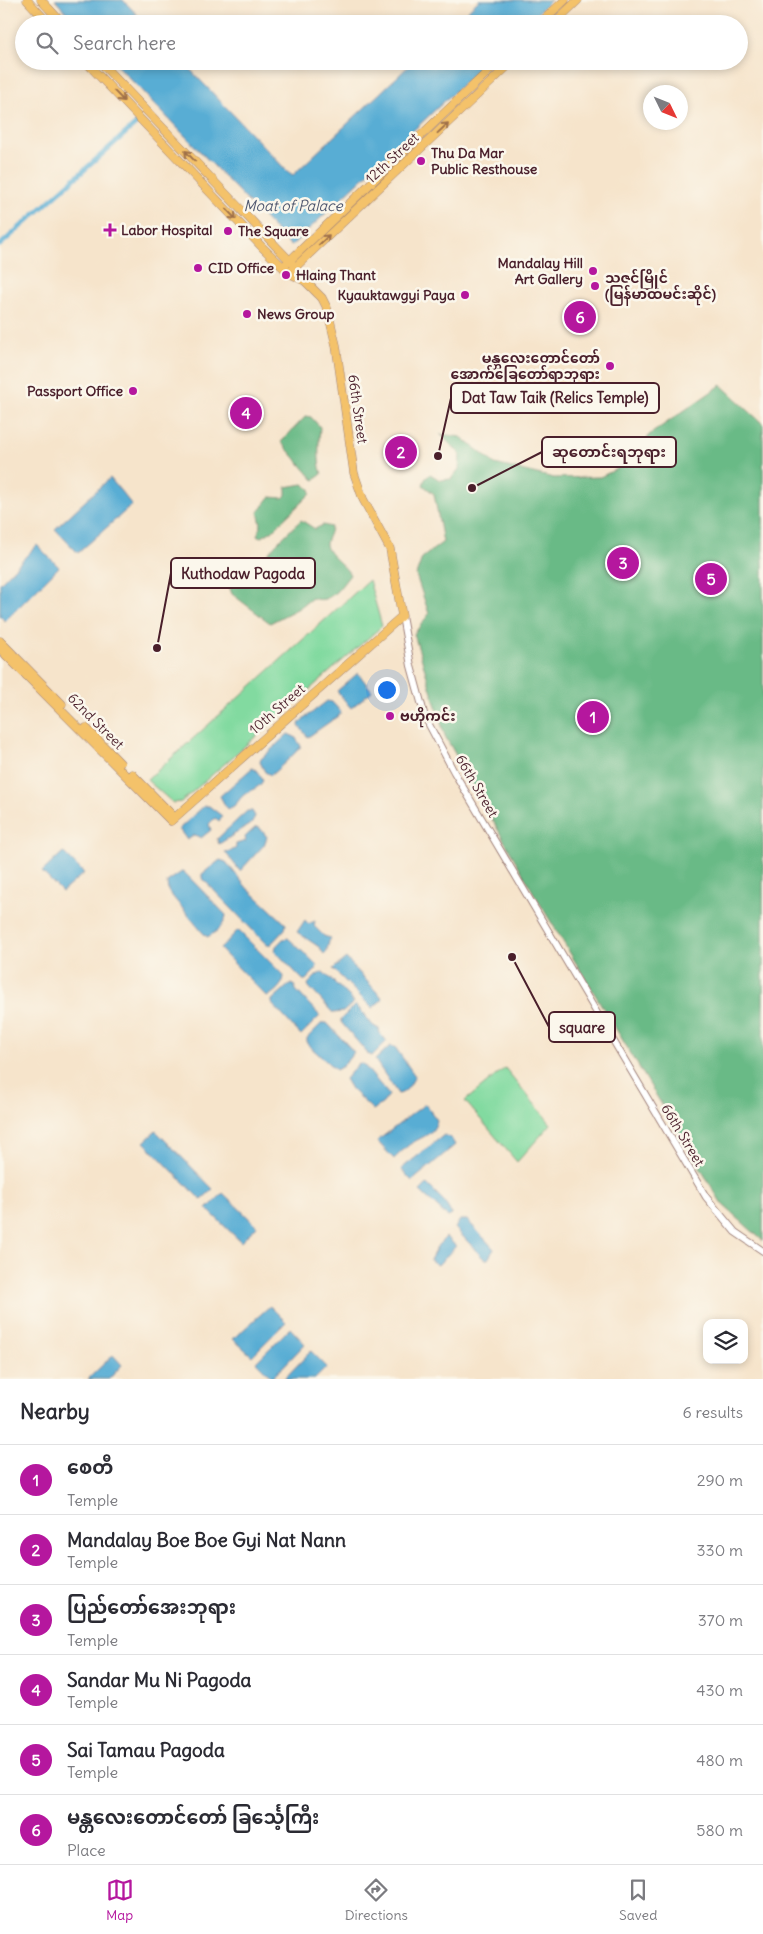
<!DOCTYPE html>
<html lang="en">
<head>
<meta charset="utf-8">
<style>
  body { margin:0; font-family:Delius,"Noto Sans Myanmar",sans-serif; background:#f2f2f3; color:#2b2b33 }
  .controls { position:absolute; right:15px; bottom:15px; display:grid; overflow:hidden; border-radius:10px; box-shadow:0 2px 8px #0003 }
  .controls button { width:45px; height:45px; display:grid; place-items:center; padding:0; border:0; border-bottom:1px solid #e1e1e2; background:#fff; color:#2b2b33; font:25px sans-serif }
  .compass { position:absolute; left:643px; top:85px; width:45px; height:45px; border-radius:50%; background:#fff; box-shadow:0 2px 8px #0003; rotate:133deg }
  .you { position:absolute; left:386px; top:689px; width:18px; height:18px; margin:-12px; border:4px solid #fff; border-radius:50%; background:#1a73e8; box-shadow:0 0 0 8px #1a73e833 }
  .badge { display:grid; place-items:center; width:32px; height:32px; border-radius:50%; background:#b5179e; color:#fff; font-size:16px; font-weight:700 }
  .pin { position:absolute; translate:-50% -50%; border:2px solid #fff; box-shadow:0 1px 5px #0006 }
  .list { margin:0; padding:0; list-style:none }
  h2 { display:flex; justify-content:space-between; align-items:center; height:65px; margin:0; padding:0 20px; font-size:21px }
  h2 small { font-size:16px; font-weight:400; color:#7c7c81 }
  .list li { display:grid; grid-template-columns:32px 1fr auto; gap:15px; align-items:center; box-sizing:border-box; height:70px; padding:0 20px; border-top:1px solid #e1e1e2 }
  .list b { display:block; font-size:19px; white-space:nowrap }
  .list p { margin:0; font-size:16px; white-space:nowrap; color:#7c7c81 }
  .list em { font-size:16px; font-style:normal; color:#7c7c81 }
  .icon { flex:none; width:28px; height:28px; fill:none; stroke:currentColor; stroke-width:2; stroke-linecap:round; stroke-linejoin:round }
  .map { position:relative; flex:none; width:763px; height:1379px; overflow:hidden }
  .search { position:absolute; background:#fff; box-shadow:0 2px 8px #0003; left:15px; right:15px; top:15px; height:55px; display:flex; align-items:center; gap:12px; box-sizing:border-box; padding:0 18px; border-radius:28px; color:#7c7c81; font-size:19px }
  .sheet { height:485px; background:#fff }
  nav { display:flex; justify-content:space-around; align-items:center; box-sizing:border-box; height:70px; border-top:1px solid #e1e1e2; background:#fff; font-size:14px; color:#7c7c81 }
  nav a { display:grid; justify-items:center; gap:2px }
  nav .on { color:#b5179e }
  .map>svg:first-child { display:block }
</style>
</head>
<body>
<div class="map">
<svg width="763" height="1379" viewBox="0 0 763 1379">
  <rect width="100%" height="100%" fill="#fbf7ec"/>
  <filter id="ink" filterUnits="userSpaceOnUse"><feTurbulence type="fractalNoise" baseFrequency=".02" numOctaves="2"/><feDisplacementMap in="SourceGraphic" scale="10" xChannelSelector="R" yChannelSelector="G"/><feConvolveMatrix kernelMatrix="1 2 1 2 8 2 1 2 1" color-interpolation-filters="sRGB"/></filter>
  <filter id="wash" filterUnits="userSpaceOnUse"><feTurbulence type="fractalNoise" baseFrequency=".0096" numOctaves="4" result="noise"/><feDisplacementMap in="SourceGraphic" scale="20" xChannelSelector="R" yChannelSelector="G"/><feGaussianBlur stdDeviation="1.12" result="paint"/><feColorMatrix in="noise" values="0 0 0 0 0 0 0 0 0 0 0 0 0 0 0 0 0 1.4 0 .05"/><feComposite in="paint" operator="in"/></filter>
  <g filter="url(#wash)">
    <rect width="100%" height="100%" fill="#f6e4cb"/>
    <path fill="#82daa0" stroke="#667c66" d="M369,580L382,626L181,802L173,803L147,780Z
      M505,1068L551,1124L517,1162L465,1101Z"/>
    <path fill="#69ba86" stroke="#5a6c58" d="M721,385L763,424V1241L722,1204L536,897L445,736L414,634L429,614L416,575L422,558L443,542L434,494L423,485L425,479L430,474L440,480L451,479L459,469L460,454L440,434L461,437L495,464L554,478L600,477L627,464L644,447L649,435Z
      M306,416L311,417L320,427C319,440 317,463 322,474L314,480L281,442Z
      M303,484L310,489L311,493L272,531L262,537L257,536L261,524L258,512L270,497L283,498L286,495V487Z
      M301,520L315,529L323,525L331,527C331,533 327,538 326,543C325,554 346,565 350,575C339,588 330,605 312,598L299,608L270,623L232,594L229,586L252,573L276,544Z"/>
    <path fill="#58add4" stroke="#516680" d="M55,0H123L146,24H77Z
      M479,0H551L526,24H454Z
      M113,61H182L287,171L293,175L414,61H487L291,246Z
      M110,478L132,505L78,553L55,529Z
      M37,545L59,567L5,621L0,616V583Z
      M358,673L372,691L351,708L337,691Z
      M327,701L332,702L341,712L338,716L308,737L299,726L300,722Z
      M288,734L295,737L301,746C299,750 275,772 271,775L265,772L260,762L261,759Z
      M252,768L256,770L263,780C260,788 252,789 245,794C237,800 238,806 227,809L220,796Z
      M204,806H209L222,816L219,821L215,818L209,824L211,830L201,838L195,835L187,840L179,829Z
      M247,811H252L255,816L252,823L219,844L217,839Z
      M256,827L260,828L267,837L264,845L240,871L225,852L231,851L236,848V844L246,841L245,837Z
      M63,852L84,873L62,892L42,872Z
      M220,860L226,862L247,888L286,924L285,929L270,945H267L202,878V874Z
      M183,871L226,915C225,925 216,933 207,937L203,933L168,891L167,882Z
      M305,920L308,924L315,921L314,926L324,936L330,938L326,953L324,954L319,947L297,932Z
      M238,930L284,976C284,985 274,993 267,997L220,949Z
      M288,938L317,965L316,970L306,980H303L275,951L276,946L283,939Z
      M346,958L383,999L372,1008L333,969Z
      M323,972L350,997L353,1003L343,1012L333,1013L309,987L308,984L317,975Z
      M290,984L294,985L296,990L320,1016L301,1035L272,1004V1000Z
      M355,1005C365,1012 368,1025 379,1029L380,1034L387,1041L372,1056L368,1054L341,1022V1019Z
      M322,1023H327L354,1052L343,1066L336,1070L307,1044V1038Z
      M390,1046L395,1047L415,1076C411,1083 407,1093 398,1094L375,1060Z
      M359,1063L363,1064L389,1095L383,1103L373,1110L351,1089L345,1079Z
      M425,1104L437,1120C434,1135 423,1136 412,1143C409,1144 398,1155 394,1159L377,1141Z
      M156,1131L213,1189L201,1200L144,1142Z
      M444,1135L451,1138L455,1145L412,1181L401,1169Z
      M427,1184L444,1201L452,1215L448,1217L420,1191Z
      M223,1193L257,1226L241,1242L207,1209Z
      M460,1220H467L494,1249L488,1259H484L455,1228Z
      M446,1237L456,1246L438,1265L430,1260L438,1245Z
      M270,1306L286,1322L252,1356L233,1339Z
      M290,1328L305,1344L272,1378L256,1362Z
      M311,1351L327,1367L315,1379H284Z
      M113,1355L122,1365L109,1379H88Z"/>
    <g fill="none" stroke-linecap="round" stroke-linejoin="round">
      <path stroke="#58add4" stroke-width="5" d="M0,245L137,123"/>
    </g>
  </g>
  <g filter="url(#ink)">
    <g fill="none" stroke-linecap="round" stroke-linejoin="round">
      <g stroke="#a0827b" stroke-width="8">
        <path id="minor" d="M402,616L411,666L425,717L454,772L706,1197L735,1232L763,1251"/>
      </g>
      <g stroke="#a0827b" stroke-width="9">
        <path id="major" d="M27,0L49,24
          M41,0L63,24
          M539,24L565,0
          M553,24L578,0
          M99,61L291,262
          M283,267L499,61
          M289,273L513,61
          M0,641L62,704
          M0,649L171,821L402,616L390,549L363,499L354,473L336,345L327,308L322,298L305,281L289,273L262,247L85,61
          M86,728L120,763
          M132,774L171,814"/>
      </g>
      <use href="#minor" stroke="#fff" stroke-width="6"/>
      <use href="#major" stroke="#f4c26a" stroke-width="8"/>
    </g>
    <defs><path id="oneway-shaft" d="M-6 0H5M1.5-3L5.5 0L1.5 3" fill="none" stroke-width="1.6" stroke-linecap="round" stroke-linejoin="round" transform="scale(1.25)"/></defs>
    <g stroke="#9f704a">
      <use href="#oneway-shaft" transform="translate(119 96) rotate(46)"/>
      <use href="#oneway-shaft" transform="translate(443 128) rotate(-43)"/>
      <use href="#oneway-shaft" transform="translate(190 156) rotate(-134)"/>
      <use href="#oneway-shaft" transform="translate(231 214) rotate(47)"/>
      <use href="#oneway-shaft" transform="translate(324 240) rotate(-44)"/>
    </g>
  </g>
  <g fill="#b5179e" stroke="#fbf7ec" stroke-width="2">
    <circle cx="421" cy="161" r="5"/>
    <path d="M107.5 222.5h5v5h5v5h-5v5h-5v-5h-5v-5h5z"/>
    <circle cx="228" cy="231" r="5"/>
    <circle cx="198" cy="268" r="5"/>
    <circle cx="593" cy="271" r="5"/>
    <circle cx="286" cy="275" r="5"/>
    <circle cx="595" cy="286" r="5"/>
    <circle cx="465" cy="295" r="5"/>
    <circle cx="247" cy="314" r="5"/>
    <circle cx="610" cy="366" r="5"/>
    <circle cx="133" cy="391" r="5"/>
    <circle cx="390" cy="716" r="5"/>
  </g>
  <g text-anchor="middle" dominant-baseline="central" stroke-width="5" stroke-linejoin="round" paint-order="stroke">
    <g font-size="14" font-weight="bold" fill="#4a1f2b" stroke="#fbf7ec" text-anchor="start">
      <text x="431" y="153">Thu Da Mar<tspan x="431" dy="16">Public Resthouse</tspan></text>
      <text x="121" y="230">Labor Hospital</text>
      <text x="238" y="231">The Square</text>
      <text x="583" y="263" text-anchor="end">Mandalay Hill<tspan x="583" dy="16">Art Gallery</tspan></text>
      <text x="208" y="268">CID Office</text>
      <text x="296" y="275">Hlaing Thant</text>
      <text x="605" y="278">သဇင်မြိုင်<tspan x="605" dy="16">(မြန်မာထမင်းဆိုင်)</tspan></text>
      <text x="455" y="295" text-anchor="end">Kyauktawgyi Paya</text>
      <text x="257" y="314">News Group</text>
      <text x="600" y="358" text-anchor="end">မန္တ‌လေးတောင်တော်<tspan x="600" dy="16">အောက်ခြေတော်ရာဘုရား‌</tspan></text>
      <text x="123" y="391" text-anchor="end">Passport Office</text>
      <text x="400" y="716">ဗဟိုကင်း</text>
    </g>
    <g font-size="14" fill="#4a1f2b" stroke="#fbf7ec">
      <text transform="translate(392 158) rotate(-43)">12th Street</text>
      <text transform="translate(358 409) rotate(82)">66th Street</text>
      <text transform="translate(277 709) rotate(-41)">10th Street</text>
      <text transform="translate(96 721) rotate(45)">62nd Street</text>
      <text transform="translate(477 786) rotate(60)">66th Street</text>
      <text transform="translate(683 1135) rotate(59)">66th Street</text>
    </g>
    <g font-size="15" font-style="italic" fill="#50586f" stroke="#fbf7ec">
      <text x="293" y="205">Moat of Palace</text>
    </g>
  </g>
  <path fill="none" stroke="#4a1f2b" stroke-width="2" d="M438 456L451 398M472 488L542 452M157 648L171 573M512 957L549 1027"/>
  <g fill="#4a1f2b" stroke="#fbf7ec" stroke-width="2">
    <circle cx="438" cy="456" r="5"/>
    <circle cx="472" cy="488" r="5"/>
    <circle cx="157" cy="648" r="5"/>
    <circle cx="512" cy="957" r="5"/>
  </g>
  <g fill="#fbf7ec" stroke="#4a1f2b" stroke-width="2">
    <rect x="451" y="383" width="208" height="30" rx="5"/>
    <rect x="542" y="437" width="134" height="30" rx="5"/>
    <rect x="171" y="558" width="144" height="30" rx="5"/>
    <rect x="549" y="1012" width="66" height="30" rx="5"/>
  </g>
  <g font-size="15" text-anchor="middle" font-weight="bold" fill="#4a1f2b">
    <text x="555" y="403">Dat Taw Taik (Relics Temple)</text>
    <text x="609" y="457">ဆုတောင်းရဘုရား</text>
    <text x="243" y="579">Kuthodaw Pagoda</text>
    <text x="582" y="1033">square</text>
  </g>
</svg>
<div class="controls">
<button><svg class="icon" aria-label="layers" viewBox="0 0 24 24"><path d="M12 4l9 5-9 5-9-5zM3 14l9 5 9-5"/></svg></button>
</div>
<svg class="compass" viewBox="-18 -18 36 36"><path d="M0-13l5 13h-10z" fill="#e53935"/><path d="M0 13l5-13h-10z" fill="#7c7c81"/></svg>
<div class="you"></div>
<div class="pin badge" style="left:593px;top:717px">1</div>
<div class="pin badge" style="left:401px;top:452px">2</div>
<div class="pin badge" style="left:623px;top:563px">3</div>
<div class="pin badge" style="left:246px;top:413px">4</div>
<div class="pin badge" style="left:711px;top:579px">5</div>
<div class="pin badge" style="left:580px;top:317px">6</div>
<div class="search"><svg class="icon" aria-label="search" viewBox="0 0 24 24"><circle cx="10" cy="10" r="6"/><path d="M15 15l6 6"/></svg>Search here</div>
</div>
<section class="sheet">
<h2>Nearby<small>6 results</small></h2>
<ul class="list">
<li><span class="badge">1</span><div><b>စေတီ</b><p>Temple</p></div><em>290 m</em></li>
<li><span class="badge">2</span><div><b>Mandalay Boe Boe Gyi Nat Nann</b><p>Temple</p></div><em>330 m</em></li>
<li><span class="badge">3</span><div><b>ပြည်တော်အေးဘုရား</b><p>Temple</p></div><em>370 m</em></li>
<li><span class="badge">4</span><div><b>Sandar Mu Ni Pagoda</b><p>Temple</p></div><em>430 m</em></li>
<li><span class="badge">5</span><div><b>Sai Tamau Pagoda</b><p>Temple</p></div><em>480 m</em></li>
<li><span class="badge">6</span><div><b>မန္တလေးတောင်တော် ‌ခြင်္သေ့ကြီး</b><p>Place</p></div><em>580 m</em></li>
</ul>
</section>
<nav>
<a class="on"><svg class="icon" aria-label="map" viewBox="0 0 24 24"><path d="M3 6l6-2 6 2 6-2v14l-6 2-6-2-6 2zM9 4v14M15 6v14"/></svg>Map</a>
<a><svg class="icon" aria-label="directions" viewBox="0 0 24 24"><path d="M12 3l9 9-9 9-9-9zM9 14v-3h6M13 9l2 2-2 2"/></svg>Directions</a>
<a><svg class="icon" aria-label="saved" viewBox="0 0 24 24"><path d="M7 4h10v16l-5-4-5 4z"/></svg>Saved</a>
</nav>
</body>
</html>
